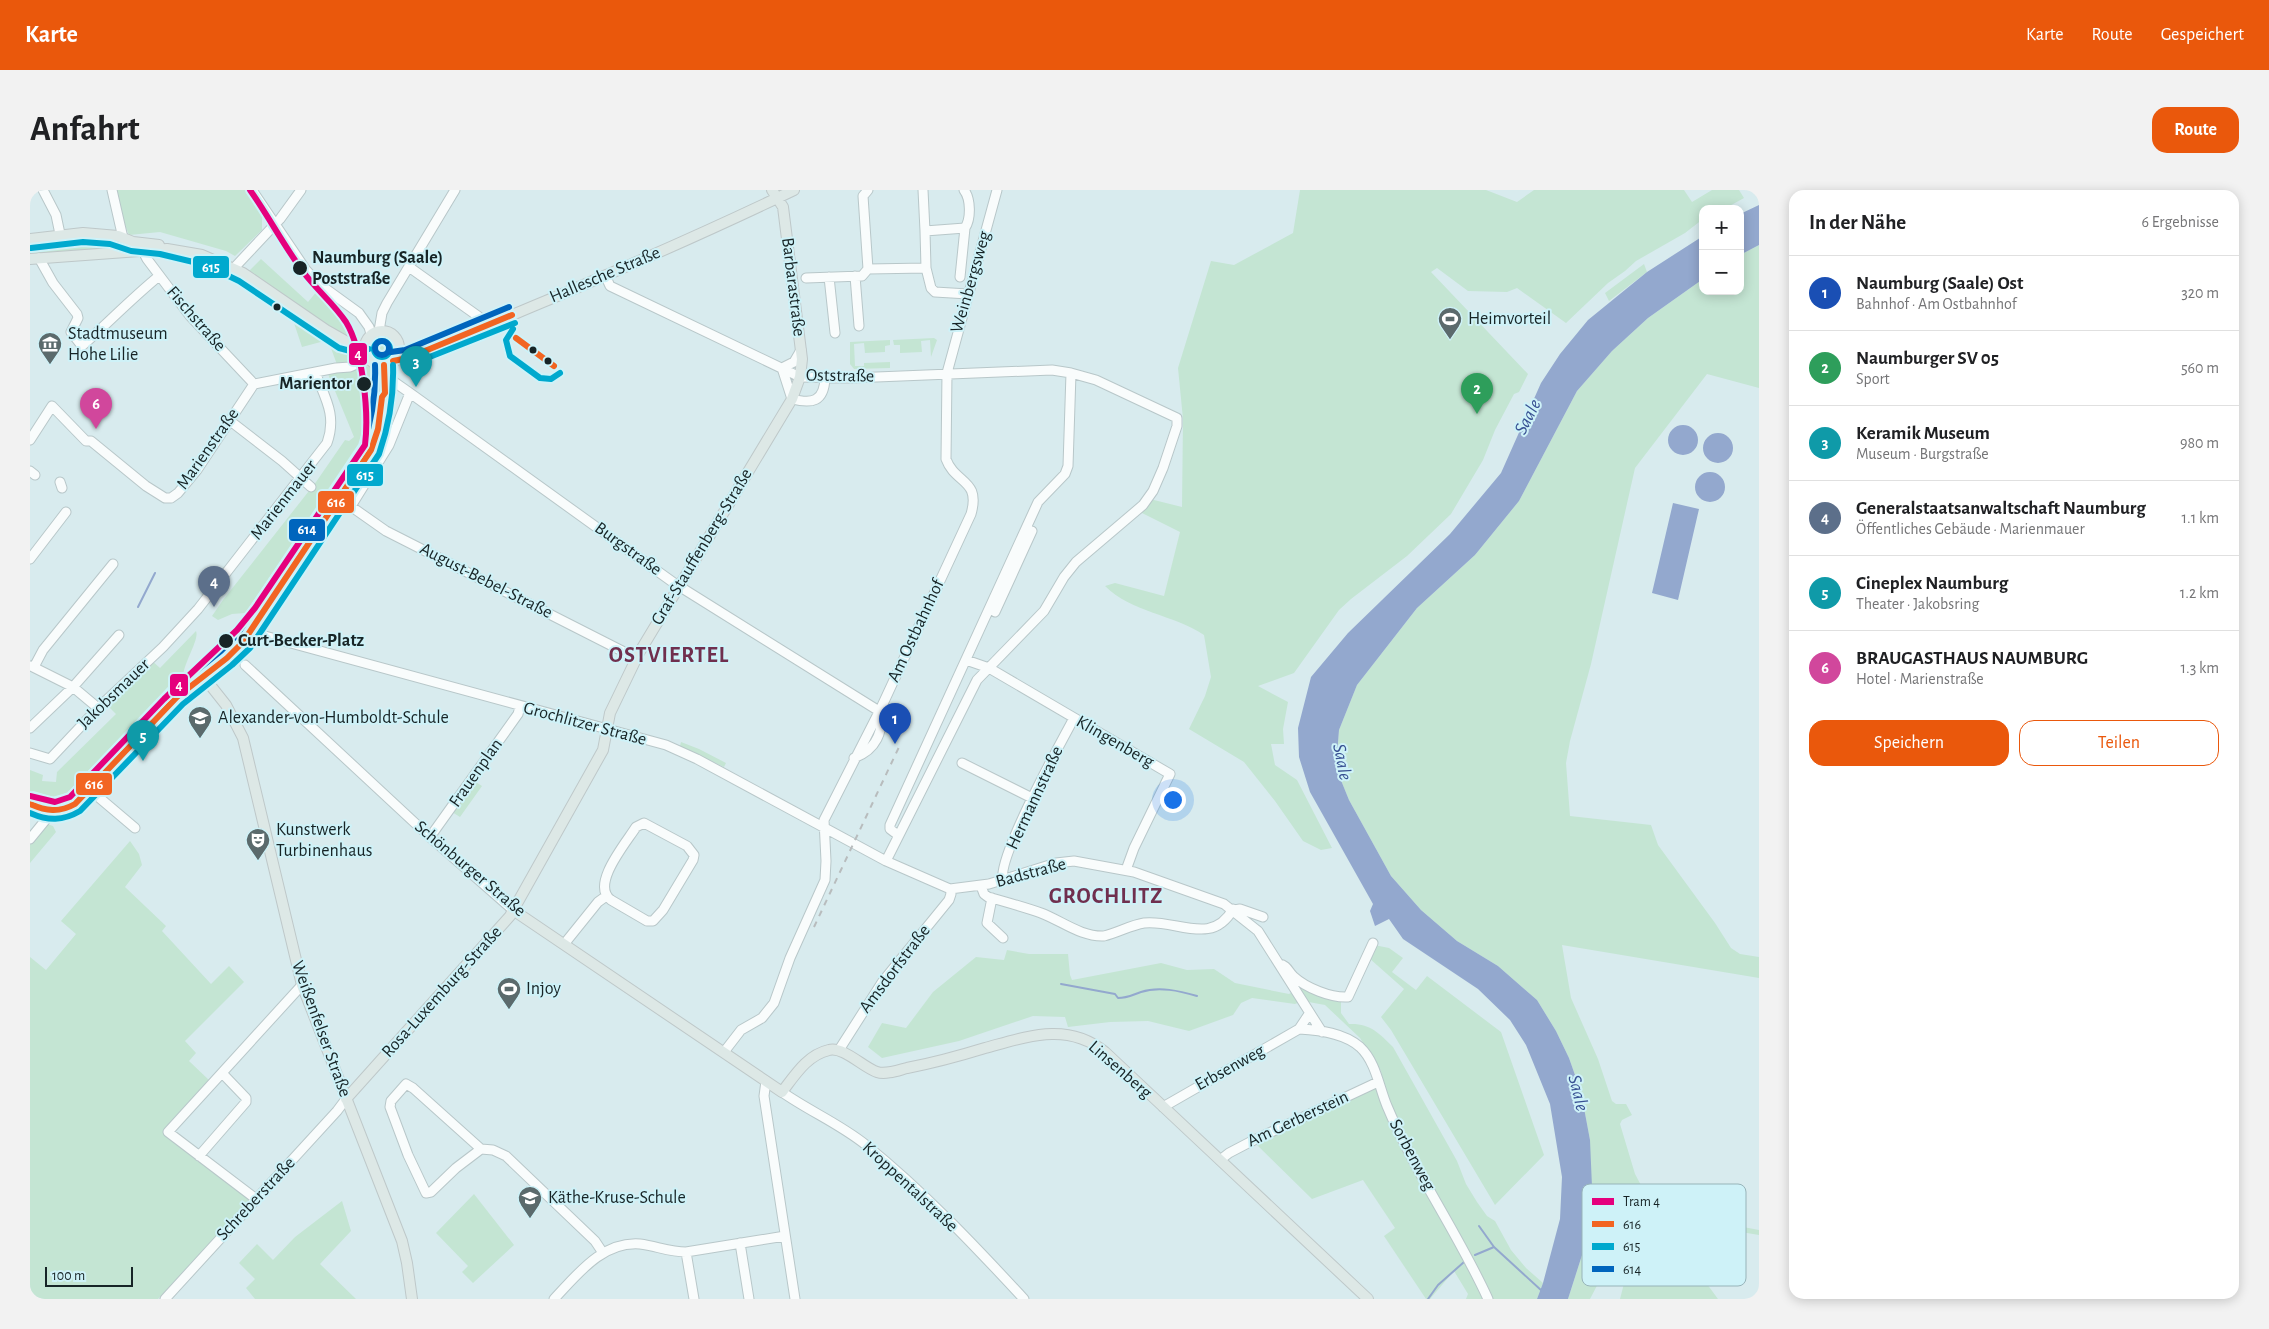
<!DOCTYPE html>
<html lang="de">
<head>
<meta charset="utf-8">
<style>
  body { margin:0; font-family:"Alegreya Sans",sans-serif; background:#f2f2f2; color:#202124 }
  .controls { position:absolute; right:15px; top:15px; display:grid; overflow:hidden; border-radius:10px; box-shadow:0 2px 12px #0003 }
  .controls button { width:45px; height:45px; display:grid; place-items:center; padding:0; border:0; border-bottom:1px solid #e0e0e0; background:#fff; color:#202124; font:25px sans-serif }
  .scale { position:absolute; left:15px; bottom:12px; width:88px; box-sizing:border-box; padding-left:5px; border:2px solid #172426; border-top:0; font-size:14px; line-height:18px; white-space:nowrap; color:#172426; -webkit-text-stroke:4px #cef2f8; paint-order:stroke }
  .you { position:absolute; left:1142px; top:609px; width:18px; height:18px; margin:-12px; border:4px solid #fff; border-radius:50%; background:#1a73e8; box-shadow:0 0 0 8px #1a73e833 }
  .badge { display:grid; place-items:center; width:32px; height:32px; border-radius:50%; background:#ea580c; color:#fff; font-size:16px; font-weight:700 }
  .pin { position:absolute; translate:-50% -41px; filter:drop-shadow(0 1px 2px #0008) }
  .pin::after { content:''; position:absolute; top:26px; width:18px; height:15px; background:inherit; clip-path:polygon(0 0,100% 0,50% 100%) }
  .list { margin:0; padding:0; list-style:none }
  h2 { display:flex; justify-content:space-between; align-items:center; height:65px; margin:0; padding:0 20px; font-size:21px }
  h2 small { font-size:16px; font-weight:400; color:#757577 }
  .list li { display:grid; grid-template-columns:32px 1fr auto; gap:15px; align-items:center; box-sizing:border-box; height:75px; padding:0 20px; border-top:1px solid #e0e0e0 }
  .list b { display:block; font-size:19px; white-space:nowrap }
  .list p { margin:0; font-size:16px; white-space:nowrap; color:#757577 }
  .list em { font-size:16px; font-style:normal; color:#757577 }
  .actions { display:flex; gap:10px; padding:15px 20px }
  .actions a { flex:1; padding:11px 0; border:1px solid #ea580c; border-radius:15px; text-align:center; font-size:18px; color:#ea580c }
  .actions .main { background:#ea580c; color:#fff }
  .map { position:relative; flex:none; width:1729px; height:1109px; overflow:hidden; border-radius:15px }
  header { display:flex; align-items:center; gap:30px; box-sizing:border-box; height:70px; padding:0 25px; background:#ea580c; color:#fff }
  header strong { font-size:24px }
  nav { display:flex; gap:28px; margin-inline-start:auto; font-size:18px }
  .intro { display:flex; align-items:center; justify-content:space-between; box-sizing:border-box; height:120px; padding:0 30px }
  h1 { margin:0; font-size:35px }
  .button { padding:12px 22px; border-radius:15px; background:#ea580c; color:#fff; font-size:18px; font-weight:700 }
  main { display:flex; gap:30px; padding:0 30px }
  aside { flex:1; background:#fff; border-radius:15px; box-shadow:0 2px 12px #0003 }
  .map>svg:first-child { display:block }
</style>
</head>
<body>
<header>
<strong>Karte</strong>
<nav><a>Karte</a><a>Route</a><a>Gespeichert</a></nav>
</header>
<div class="intro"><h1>Anfahrt</h1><a class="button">Route</a></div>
<main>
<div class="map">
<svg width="1729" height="1109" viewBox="0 0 1729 1109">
  <rect width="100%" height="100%" fill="#d8ebee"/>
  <path fill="#c4e5d3" d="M84,0H216L232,24V40L205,66L196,61L130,42L99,45L87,16Z
    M1270,0H1456L1487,12L1504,0H1654L1662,12L1682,0H1709L1714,8L1694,19H1673V29L1655,43L1606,71L1595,81L1578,93L1536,133L1487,98L1477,102L1438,101L1407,78L1401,82L1498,184L1489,202L1484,204L1465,240L1453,270L1421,324L1377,366L1321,409L1309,420L1264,483L1228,496L1258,512L1253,539L1254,554H1241L1245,575L1267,590L1302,658L1291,660L1273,651L1245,611L1214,572L1159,539L1175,506L1181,487L1174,445C1143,424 1102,423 1075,396L1085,393L1134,406L1150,342L1110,322L1120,309L1152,317L1153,229L1148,178L1181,71L1204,75L1263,43Z
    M50,46L86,48L90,58L0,66V52Z
    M1729,55V198L1677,184L1605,278L1561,474L1540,551L1536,573L1540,626L1621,635L1628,655L1685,733L1701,758L1710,764L1729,767V788L1532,755L1541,808L1568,869L1582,911L1586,914H1596L1602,925L1592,930L1590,934L1605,984L1621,1014L1634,1022L1729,1040V1045L1633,1029V1034L1688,1109H1590L1606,1047L1598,1036L1560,1109H1538L1553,1062L1560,950L1551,902L1539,868L1526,841L1507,810L1468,776L1427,751L1391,720L1361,686L1319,610L1306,578L1309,540L1327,495L1387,418L1445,365L1489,311L1547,201L1582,161L1618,128L1673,89V101H1710V65Z
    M231,69L278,112L287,101L290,103L321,143L327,177L341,176L347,183L342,239L215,423L202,424L188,430L182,426L193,410L286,292L315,250L319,251L324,247L298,184L309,180L298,150L272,157L263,130L219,81Z
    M1614,74L1617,82L1579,111L1575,103Z
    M338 158a14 14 0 1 1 28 0a14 14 0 1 1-28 0Z
    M904,148L907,150L901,167L900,150L891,151L892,162L870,163V155H864L863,150Z
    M860,150V155L855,156V162L835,163L834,153L824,154L825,176H834V173L860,172V178L824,179L820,174V152Z
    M166,441C170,450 151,476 153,491L131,511L43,603C28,615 15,610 0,603V580L13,585L12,591L26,592L27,582L86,524L75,513L121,470L130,478Z
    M651,552L669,559L696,573L694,577L650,556Z
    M444,591L452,596L430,627L422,622Z
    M17,634L23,636L26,642L0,673V655Z
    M100,651L109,664L112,675L95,697L136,736L132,741L181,794L199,776L214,792L155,851L166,863L159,871L180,891L133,942L220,1010L128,1109H0V767L16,780L46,744L31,731Z
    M1344,755L1359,758L1373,768L1362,782L1386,800L1397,786L1471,842L1514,965L1465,1015L1361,840L1351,827L1374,799L1339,768Z
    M977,760L999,764H1038L1040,785L1042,790L1131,773L1157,780L1184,779L1205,793L1259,804L1272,796L1299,809L1311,812V823L1319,834C1340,833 1349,843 1363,857L1427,971L1436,994L1447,1012L1457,1026L1465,1031L1481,1060L1496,1078L1513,1093L1507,1109H1436L1438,1104L1424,1081L1400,1109H1396L1354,1046L1365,1038L1333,990L1282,1009L1225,953L1353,894L1351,881L1330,848L1295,815L1273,811L1265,814L1222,808L1211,813L1203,825L1159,841L1118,831L1080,832L1038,837L1035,827L1003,826L929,851L852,868L838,857L852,833L876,838L903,802L946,767L974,770Z
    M444,1004L484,1055L443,1093L432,1082L438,1076L406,1043Z
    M312,1011L321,1041L290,1074L326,1109H225L216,1098L225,1089L209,1073L227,1054L243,1070L265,1047Z"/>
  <path fill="#93a8ce" d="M1729,15V55L1710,65V24Z
    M1673,46V89L1618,128L1582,161L1547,201L1489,311L1445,365L1387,418L1327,495L1309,540L1306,578L1319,610L1361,686L1391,720L1427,751L1468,776L1507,810L1526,841L1539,868L1551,902L1560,950L1562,997L1553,1062L1538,1109H1507L1513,1093L1530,1029L1532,987L1520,914L1496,855L1480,830L1448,799L1373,749L1359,729L1345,736L1340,721L1343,714L1280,602L1269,567L1268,538L1281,487L1318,443L1420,344L1471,283L1511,193L1530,164L1558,130L1617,82Z
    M1638 250a15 15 0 1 1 30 0a15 15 0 1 1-30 0Z
    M1673 258a15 15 0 1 1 30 0a15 15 0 1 1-30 0Z
    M1665 297a15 15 0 1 1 30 0a15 15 0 1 1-30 0Z
    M1643,313L1669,319L1648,410L1622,403Z"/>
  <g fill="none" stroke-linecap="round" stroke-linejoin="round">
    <path stroke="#93a8ce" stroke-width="2" d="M108,417L125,383
      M1031,794L1085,804L1088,808C1097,808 1102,805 1111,802C1129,796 1150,801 1167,806
      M1449,1036L1464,1057L1512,1101
      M1445,1065L1464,1057
      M1398,1109L1408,1095L1434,1072"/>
    <g stroke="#b8c7c9" stroke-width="11">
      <path id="minor" d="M13,0L26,25L30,44
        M82,0L93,48
        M222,0L276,80L289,94L329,123L339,137L341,144
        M893,0L895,41
        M113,61L117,69L160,126L224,194
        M9,68L23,93L47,124L48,128L41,142L52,156C78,133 102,108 129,86
        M379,77L452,129L456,135
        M204,78L250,29L271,0
        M896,78L901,98L905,102L938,104
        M838,79L896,78L895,41L935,38
        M575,85L580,96L770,187L822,188L1022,180L1041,183L1066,190L1147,228V236L1133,278L1123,301L1113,315L1046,372L1034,387L1014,421L947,490L856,671
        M825,86L829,136
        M799,87L805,143
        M930,87L935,38C941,29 941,9 934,0
        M776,88L832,86L838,79L833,6L838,0
        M349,141L352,123L357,113L425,0
        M771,160L764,172L752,178L762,209C782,214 794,212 795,188
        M354,188L360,189L380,203L644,393L849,521
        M224,194L306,178L320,177L338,169
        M199,230L252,271L281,297
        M0,250L22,216L56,251H61L116,296L135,308H141L148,303L167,280L224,194
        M0,281L5,285
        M30,292L32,298
        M309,308L356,341L606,468
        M321,316L359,255L380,203
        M0,369L36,322
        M965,422L1002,341
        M213,452L224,447L235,446L636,555L667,569L856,671L920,699L959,694L1026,673L1044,671L1104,682L1194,714L1228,741L1292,842
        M936,470L959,478L1140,584L1104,658L1096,680
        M215,475L400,647L483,720
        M1,476L43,497L68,518
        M4,477L13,460L83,374
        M0,538L43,497L89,445
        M0,563L20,569L68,518L133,457L168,419L297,253C307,225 295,208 285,182
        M824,568C846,560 854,542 851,518
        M932,573L1002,608
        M59,599L105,638
        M614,633L657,656L664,665L663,670L633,720L623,731H617L581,710C560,695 596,653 606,637Z
        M868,645L860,639V635L1008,312L1035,284L1038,276L1041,183
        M400,647L488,524L490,517
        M0,649L18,627L19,621
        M973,690C967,668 1030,554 1044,528
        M951,696L954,704L958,707C976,712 994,717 1011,723C1032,731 1051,747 1074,746C1087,743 1101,735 1114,733C1146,729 1182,757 1203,719
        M962,708L957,733L973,748
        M1204,720L1210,719L1233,727
        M535,753L568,712L575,707
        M1249,774C1257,775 1258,781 1263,786C1276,798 1301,808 1318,807L1343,753
        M1269,839C1290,840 1314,843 1330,857C1346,872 1349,897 1357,916C1385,983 1428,1043 1458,1109
        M809,860L853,791L919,710L921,704L920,699
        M694,862L711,840L732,828L744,813L760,768L795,690L796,671L794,630L851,518L941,324C951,289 925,294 916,269L917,183L967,0
        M736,891L734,906L765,1109
        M376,894L383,898L451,959L426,978L401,1002L396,1003L378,965L360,917L361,911Z
        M752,902C779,921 810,934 836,955C893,1001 944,1055 994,1109
        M1133,917L1269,839L1279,824
        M451,959L463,960L476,966L565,1051L573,1063
        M169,966L216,912V908L192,883
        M1190,970L1199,963L1220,952L1348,892
        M226,1009L138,942L272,795
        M710,1053L719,1109
        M656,1062L664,1109
        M135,1109L307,921L316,909
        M524,1109C547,1085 572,1051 610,1054C626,1056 640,1062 656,1062L755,1046"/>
    </g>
    <g stroke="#bec8c9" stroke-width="12">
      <path id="major" d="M0,49L53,43L88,46L103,52L129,55
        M0,69L137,59L172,65L213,83L296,140L335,162
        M335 158a17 17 0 1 1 34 0a17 17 0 1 1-34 0Z
        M363,171C415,155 467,131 518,110C601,75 683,39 764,0
        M173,486L196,515L213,548L272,795L372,1051L377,1073L382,1109
        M0,614C16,621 29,625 45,614L147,507L197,468L213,452L341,260L348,239L352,207L355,203L354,175
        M483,720L752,902C765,885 777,865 799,860C813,856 834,878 847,882C856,885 869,880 877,878C903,873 929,866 955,858C996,847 1037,831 1075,862L1338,1109
        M316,909L480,726L573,560L580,523L609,463L762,209L770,187L772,169L753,17L742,0"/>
    </g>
    <use href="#minor" stroke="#f9fcfc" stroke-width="9"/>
    <use href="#major" stroke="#dde8e6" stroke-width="10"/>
    <path stroke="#b8bcbd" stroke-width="2" stroke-dasharray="6 6" stroke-linecap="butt" d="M784,737L869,557"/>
    <g stroke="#cef2f8" stroke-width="10">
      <path id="bus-1" d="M486,148L524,176
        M363,171L378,168L482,125
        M0,614C16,621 29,623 45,614L147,507L197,468L213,452L341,260L348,239L352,207L355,203L354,175"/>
    </g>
    <g stroke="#cef2f8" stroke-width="10">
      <path id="bus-2" d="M1,58L53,52L80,54L101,61L130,64L176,75L209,91L309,158L328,163L339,159
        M483,139L476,150L480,166L510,188L521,189L530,183
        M344 159a8 8 0 1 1 16 0a8 8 0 1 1-16 0Z
        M387,172L485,133
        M0,623C18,631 33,631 50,621L153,514L202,475L220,458L349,264C359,235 364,205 363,175"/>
    </g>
    <g stroke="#cef2f8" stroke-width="10">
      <path id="bus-3" d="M345 158a7 7 0 1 1 14 0a7 7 0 1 1-14 0Z
        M361,162L375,160L479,117
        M3,606L23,612L40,607L141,501L191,461L206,446L333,256C342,230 346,203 345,175"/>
    </g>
    <use href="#bus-1" stroke="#f26522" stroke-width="6"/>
    <use href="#bus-2" stroke="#00a9ce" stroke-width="6"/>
    <use href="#bus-3" stroke="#0065bd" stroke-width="6"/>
    <g stroke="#cef2f8" stroke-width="10">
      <path id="tram-1" d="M0,606L25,612L40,607L134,509L207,440L225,418L335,255C339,223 333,160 316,132C304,114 287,100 274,83C254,56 239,27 220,0"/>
    </g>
    <use href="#tram-1" stroke="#e5007d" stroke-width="6"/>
  </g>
  <defs>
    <g id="stadium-pin" transform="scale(1.25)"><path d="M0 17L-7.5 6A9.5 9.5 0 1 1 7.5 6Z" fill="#5b6a6c" stroke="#cef2f8"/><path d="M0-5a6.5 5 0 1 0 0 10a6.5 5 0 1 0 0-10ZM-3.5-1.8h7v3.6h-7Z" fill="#fff"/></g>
    <g id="museum-pin" transform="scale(1.25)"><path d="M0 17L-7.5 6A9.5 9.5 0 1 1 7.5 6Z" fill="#5b6a6c" stroke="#cef2f8"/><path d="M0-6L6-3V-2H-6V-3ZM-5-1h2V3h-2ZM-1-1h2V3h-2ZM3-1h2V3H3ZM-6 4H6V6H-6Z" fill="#fff"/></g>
    <g id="school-pin" transform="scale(1.25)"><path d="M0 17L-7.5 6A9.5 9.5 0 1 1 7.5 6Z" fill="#5b6a6c" stroke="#cef2f8"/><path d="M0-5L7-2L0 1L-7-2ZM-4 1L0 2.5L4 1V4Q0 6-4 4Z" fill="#fff"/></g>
    <g id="theatre-pin" transform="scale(1.25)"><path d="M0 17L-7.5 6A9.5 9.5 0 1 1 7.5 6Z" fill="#5b6a6c" stroke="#cef2f8"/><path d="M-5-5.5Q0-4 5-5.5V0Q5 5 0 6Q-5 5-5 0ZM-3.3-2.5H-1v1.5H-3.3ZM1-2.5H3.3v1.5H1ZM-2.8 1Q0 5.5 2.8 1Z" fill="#fff"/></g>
  </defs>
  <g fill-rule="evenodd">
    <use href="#stadium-pin" x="1420" y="129"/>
    <use href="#museum-pin" x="20" y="154"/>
    <use href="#school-pin" x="170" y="528"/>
    <use href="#theatre-pin" x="228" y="650"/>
    <use href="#stadium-pin" x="479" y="799"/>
    <use href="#school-pin" x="500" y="1008"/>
  </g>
  <g fill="#172426" stroke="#cef2f8" stroke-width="2">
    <circle cx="270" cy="78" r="8"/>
    <circle cx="247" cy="117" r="4.5"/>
    <circle cx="503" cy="160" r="4.5"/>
    <circle cx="518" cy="171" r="4.5"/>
    <circle cx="334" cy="194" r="8"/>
    <circle cx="196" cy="451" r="8"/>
  </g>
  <g text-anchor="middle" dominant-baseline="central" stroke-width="4" stroke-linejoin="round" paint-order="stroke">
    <g font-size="18" font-weight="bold" fill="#172426" stroke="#cef2f8" text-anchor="start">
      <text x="282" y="68">Naumburg (Saale)<tspan x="282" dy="21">Poststraße</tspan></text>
      <text x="322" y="194" text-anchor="end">Marientor</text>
      <text x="208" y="451">Curt-Becker-Platz</text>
    </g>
    <g font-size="18" fill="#172426" stroke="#cef2f8">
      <text transform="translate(575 85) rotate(-23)">Hallesche Straße</text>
      <text transform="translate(941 92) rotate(-74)">Weinbergsweg</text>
      <text transform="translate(763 97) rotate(83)">Barbarastraße</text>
      <text transform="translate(166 129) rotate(49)">Fischstraße</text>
      <text transform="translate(810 186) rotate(1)">Oststraße</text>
      <text transform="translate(178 259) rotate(-55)">Marienstraße</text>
      <text transform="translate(254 310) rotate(-52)">Marienmauer</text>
      <text transform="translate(672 357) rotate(-59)">Graf-Stauffenberg-Straße</text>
      <text transform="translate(598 359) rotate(36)">Burgstraße</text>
      <text transform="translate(456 391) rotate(27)">August-Bebel-Straße</text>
      <text transform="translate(886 441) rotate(-65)">Am Ostbahnhof</text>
      <text transform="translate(84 504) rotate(-44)">Jakobsmauer</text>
      <text transform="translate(555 534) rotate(15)">Grochlitzer Straße</text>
      <text transform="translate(1085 552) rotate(30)">Klingenberg</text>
      <text transform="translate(446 583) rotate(-55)">Frauenplan</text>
      <text transform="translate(1005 608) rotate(-65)">Hermannstraße</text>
      <text transform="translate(440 679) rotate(40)">Schönburger Straße</text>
      <text transform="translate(1001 683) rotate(-15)">Badstraße</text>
      <text transform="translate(865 779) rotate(-53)">Amsdorfstraße</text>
      <text transform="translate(412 802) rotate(-48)">Rosa-Luxemburg-Straße</text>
      <text transform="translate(291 839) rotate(70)">Weißenfelser Straße</text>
      <text transform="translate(1200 878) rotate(-29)">Erbsenweg</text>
      <text transform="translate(1090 880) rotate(41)">Linsenberg</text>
      <text transform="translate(1268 929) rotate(-25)">Am Gerberstein</text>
      <text transform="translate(1382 965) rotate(62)">Sorbenweg</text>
      <text transform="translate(880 997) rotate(43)">Kroppentalstraße</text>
      <text transform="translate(226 1009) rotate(-47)">Schreberstraße</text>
    </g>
    <g font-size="18" fill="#172426" stroke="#cef2f8" text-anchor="start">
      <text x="1438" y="129">Heimvorteil</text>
      <text x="38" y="144">Stadtmuseum<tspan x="38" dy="21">Hohe Lilie</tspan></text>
      <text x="188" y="528">Alexander-von-Humboldt-Schule</text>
      <text x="246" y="640">Kunstwerk<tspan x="246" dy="21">Turbinenhaus</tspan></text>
      <text x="496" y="799">Injoy</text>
      <text x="518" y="1008">Käthe-Kruse-Schule</text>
    </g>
    <g font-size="19" font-style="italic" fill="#385193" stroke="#cef2f8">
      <text transform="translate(1498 227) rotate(-63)">Saale</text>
      <text transform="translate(1312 572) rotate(79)">Saale</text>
      <text transform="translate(1548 903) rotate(76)">Saale</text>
    </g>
    <g font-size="22" font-weight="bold" letter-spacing="1" fill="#702f4e" stroke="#cef2f8">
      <text x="639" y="465">OSTVIERTEL</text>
      <text x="1076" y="706">GROCHLITZ</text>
    </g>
  </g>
  <rect x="1552" y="994" width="164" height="102" rx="8" fill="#cef2f8" stroke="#97b4b9" stroke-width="1"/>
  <rect x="1562" y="1008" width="22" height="7" fill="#e5007d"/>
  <rect x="1562" y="1031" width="22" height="6" fill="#f26522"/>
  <rect x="1562" y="1053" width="22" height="7" fill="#00a9ce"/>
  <rect x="1562" y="1076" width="22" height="6" fill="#0065bd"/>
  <g font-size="14" fill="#172426">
    <text x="1593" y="1016">Tram 4</text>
    <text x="1593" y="1039">616</text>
    <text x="1593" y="1061">615</text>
    <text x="1593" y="1084">614</text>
  </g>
  <g stroke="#cef2f8" stroke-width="2">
    <rect x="162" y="65" width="38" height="24" rx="5" fill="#00a9ce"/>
    <rect x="318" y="152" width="20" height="24" rx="5" fill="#e5007d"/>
    <rect x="316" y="273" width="38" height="24" rx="5" fill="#00a9ce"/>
    <rect x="287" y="300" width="38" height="24" rx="5" fill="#f26522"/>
    <rect x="258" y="328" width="38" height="24" rx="5" fill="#0065bd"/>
    <rect x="139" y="483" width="20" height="24" rx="5" fill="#e5007d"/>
    <rect x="45" y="582" width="38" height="24" rx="5" fill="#f26522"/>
  </g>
  <g font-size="14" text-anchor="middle" font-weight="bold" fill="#fff">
    <text x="181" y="82">615</text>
    <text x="328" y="169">4</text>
    <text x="335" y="290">615</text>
    <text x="306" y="317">616</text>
    <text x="277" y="344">614</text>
    <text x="149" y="500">4</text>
    <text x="64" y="599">616</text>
  </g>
</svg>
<div class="controls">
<button>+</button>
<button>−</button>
</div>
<div class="scale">100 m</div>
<div class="you"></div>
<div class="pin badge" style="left:865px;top:554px;background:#1a4fb4">1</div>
<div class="pin badge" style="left:1447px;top:224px;background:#2e9e5b">2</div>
<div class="pin badge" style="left:386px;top:197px;background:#0f9aa8">3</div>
<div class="pin badge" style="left:184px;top:417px;background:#5c6f8a">4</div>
<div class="pin badge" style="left:113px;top:571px;background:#0f9aa8">5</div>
<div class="pin badge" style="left:66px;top:239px;background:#d1479c">6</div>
</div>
<aside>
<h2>In der Nähe<small>6 Ergebnisse</small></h2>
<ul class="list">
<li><span class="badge" style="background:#1a4fb4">1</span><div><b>Naumburg (Saale) Ost</b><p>Bahnhof · Am Ostbahnhof</p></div><em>320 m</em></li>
<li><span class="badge" style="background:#2e9e5b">2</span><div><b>Naumburger SV 05</b><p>Sport</p></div><em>560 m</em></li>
<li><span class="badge" style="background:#0f9aa8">3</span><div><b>Keramik Museum</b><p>Museum · Burgstraße</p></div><em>980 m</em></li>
<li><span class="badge" style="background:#5c6f8a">4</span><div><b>Generalstaatsanwaltschaft Naumburg</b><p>Öffentliches Gebäude · Marienmauer</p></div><em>1.1 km</em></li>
<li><span class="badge" style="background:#0f9aa8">5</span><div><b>Cineplex Naumburg</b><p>Theater · Jakobsring</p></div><em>1.2 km</em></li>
<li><span class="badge" style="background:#d1479c">6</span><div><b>BRAUGASTHAUS NAUMBURG</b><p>Hotel · Marienstraße</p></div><em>1.3 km</em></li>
</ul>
<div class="actions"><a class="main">Speichern</a><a>Teilen</a></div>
</aside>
</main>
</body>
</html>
